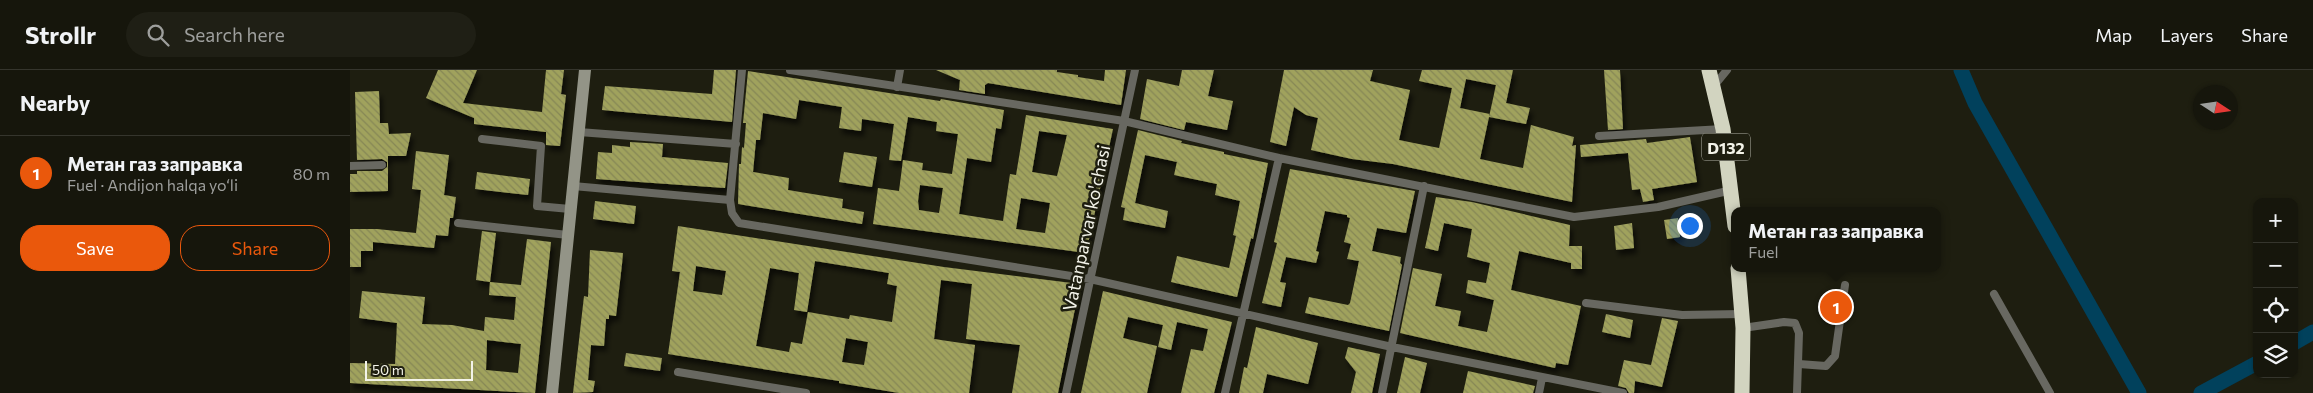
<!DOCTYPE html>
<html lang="en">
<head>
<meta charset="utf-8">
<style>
  body { margin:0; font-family:Commissioner,sans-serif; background:#1f1f15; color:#f1f3f6 }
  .controls { position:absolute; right:15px; bottom:15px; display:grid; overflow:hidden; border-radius:10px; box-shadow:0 1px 4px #0004 }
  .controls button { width:45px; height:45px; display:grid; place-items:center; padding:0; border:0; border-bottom:1px solid #35352d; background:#16160c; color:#f1f3f6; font:25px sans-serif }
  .compass { position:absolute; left:1843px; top:15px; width:45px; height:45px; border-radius:50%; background:#16160c; box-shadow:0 1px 4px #0004; rotate:102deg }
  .scale { position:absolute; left:15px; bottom:12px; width:108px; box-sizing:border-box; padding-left:5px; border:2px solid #f3f3e9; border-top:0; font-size:14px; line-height:18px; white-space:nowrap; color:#f3f3e9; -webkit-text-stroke:4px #1e1e10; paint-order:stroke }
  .you { position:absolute; left:1339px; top:155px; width:18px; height:18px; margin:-12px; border:4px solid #fff; border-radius:50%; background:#1a73e8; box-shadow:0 0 0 8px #1a73e833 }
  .badge { display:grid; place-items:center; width:32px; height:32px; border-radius:50%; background:#ea580c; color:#fff; font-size:16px; font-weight:700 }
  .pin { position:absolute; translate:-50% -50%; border:2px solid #fff; box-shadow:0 1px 5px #0006 }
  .popup { position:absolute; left:1381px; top:137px; width:210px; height:65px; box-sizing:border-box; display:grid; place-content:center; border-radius:10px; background:#16160c; filter:drop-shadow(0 1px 4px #0005); font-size:16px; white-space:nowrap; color:#9e9f9d }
  .popup b { font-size:19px; color:#f1f3f6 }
  .popup::after { content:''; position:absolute; left:50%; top:100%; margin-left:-10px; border:10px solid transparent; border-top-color:#16160c }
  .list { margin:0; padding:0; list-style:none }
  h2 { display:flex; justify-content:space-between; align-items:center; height:65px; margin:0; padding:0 20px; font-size:21px }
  h2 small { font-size:16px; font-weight:400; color:#9e9f9d }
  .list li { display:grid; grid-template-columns:32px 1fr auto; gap:15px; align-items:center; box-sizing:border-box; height:75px; padding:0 20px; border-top:1px solid #35352d }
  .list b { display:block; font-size:19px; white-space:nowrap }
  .list p { margin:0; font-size:16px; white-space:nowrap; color:#9e9f9d }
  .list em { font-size:16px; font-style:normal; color:#9e9f9d }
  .actions { display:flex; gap:10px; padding:15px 20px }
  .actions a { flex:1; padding:11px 0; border:1px solid #ea580c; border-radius:20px; text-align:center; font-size:18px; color:#ea580c }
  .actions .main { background:#ea580c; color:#fff }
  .icon { flex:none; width:28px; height:28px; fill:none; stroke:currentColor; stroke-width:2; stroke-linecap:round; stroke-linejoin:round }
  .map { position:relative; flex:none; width:1963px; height:323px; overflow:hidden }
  header { display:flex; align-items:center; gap:30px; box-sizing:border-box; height:70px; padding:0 25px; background:#16160c; border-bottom:1px solid #35352d }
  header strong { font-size:24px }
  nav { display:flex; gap:28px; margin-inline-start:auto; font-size:18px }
  .search { width:350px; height:45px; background:#1f1f15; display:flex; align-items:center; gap:12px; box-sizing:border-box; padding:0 18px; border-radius:28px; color:#9e9f9d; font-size:19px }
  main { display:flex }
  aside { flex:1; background:#16160c }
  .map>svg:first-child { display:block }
</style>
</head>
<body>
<header>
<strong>Strollr</strong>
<div class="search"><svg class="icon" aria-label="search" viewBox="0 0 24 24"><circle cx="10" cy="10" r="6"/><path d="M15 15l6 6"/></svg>Search here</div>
<nav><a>Map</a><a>Layers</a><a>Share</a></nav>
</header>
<main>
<aside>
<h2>Nearby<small></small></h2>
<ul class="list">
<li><span class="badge">1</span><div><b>Метан газ заправка</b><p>Fuel · Andijon halqa yo‘li</p></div><em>80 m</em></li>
</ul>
<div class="actions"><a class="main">Save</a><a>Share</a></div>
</aside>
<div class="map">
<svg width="1963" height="323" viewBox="0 0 1963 323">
  <defs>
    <pattern id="building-back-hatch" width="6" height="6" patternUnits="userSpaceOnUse" patternTransform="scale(1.25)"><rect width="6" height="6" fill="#a0a25d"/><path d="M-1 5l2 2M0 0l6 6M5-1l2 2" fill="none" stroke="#868756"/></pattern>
    <filter id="shadow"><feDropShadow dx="3" dy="5.5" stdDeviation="2.5" flood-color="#0009"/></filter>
  </defs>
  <rect width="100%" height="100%" fill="#1e1e10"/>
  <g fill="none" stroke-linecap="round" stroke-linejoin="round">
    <path stroke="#01415c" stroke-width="15" d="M1611,0L1625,33L1789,323
      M1944,273L1963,262
      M1851,323L1907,293"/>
  </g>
  <path fill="url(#building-back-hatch)" fill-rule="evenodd" filter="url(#shadow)" d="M88,0H127L113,33L192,42L196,0H214L211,24L216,25L210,76L196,75V62L124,54V48L76,28Z
    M364,0H386L382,52L252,40L255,16L362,24Z
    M586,0H707V2L728,5V7L754,11L755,0H776L771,35L638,13L635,15V24L609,20L610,10Z
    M832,0H864L858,26L883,31L877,60L836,52L834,60L790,49L797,9L829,16Z
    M934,0H1023L1020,11L1060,20L1049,70L1089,78L1102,18L1069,11L1072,0H1163L1156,33L1180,38L1176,54L1139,47L1130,89L1173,98L1181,55L1224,67L1222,76L1226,75L1222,132L1043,94L1002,89L961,80L968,48L956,45L944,37L936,76L920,72ZM1116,9L1146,15L1139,47L1140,44L1110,38Z
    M1254,0H1270L1273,59L1258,60Z
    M398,1L590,31L591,29L654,40L651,59L646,58L641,92L617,88L609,144L653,151L660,104L666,105L676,45L763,59L736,183L523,154L528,118L549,121L553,90L573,93L572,100L602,104L608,64L586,61L587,52L558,47L551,91L539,90L544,54L512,49L511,61L489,58L492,37L449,30L446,49L413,43L410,70H406L403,102L439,108L438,120L493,129L492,138L514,142L512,154L388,134L389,94H391L392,77L394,78L396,53H393ZM689,61L717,65L707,106L682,102ZM570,115L593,118L589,143L569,140L568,131ZM671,128L700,133L695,163L666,159Z
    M29,21L30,53H38L39,64L61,63L56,86H38V121L0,122V104H7V101H32L37,97V92L32,89L7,90L5,22Z
    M788,60L832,71L831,73L874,82V84L918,93L903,169L901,168L887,227L821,212L827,186L879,198L886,166L883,165L890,131L865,125L867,114L824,105L827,92L795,85L785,133L818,141L815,158L773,150L775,138L771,137Z
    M1340,67L1347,112L1302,119L1304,130L1293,132L1290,119L1282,120L1278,83L1231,87L1230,75L1296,69L1297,73Z
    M280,72L313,74L312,87L378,93L375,118L246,109L248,82L262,83V75L280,77Z
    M66,81L99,85L94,125L106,127L103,148H100L98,166L86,165L84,178L23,172V181H11V197H0V159H27L66,163L71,120L62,119Z
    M494,82L527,87L522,117L489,112Z
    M940,99L1065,121L1056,163L1027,158L1022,181L1051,187L1050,193L1052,195L1039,261L955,243L959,227L998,235L1000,233L1009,191L997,189L1001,174L994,172L1000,148L997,147V145L975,141L966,181L969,182L966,193L936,187L930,212L936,213L931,237L912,233L927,173L924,172Z
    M127,102L180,109L178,125L125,119Z
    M1086,127L1122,132L1220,155L1219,176H1232V199H1221V193L1169,181L1161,220L1231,236L1218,295L1206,293L1205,298L1050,263L1063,198L1092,204L1085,236L1111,241L1108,256L1137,262L1144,230L1116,223L1118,210L1136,213L1140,193L1117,187L1122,159L1094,153L1088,181L1075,178Z
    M245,131L286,136L284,154L243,149Z
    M1328,148L1330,167L1317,169L1314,150Z
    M1282,153L1284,178L1266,180L1264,156Z
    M328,156L594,197L730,214L708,323H662L670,275L616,269L622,214L591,210L584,269L625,275L619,323H549L489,313V311L318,284L330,202L322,201ZM465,191L539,203L537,214L547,216L542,252L500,245L499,249L458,242L452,274L441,272L439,282L406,276L420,198L449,203L444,240L457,242ZM346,196L376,201L372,225L343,221ZM496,268L518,272L514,295L492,292Z
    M132,161L146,163L140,212L126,210Z
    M177,169L201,172L185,323L0,313V293L45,294L47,253L9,248L12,221L75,227L72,254L102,255L134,261L135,247L164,250L166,227L139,225L140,212L171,215ZM137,270L171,274L168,303L136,300Z
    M240,180L273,183L272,194L266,246L259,245V249H256L254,276L241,275L238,310L245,311L243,322L223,323L234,226L238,227Z
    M753,221L882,252L864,323H831L841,279L853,281L858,259L827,252L821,280L808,277L813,255L778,247L773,268L807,276L797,323H731Z
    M1256,244L1283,250L1280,268L1252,262Z
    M1312,248L1328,251L1312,317L1285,311L1284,323H1279L1276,318L1268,316L1274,290L1301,295Z
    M906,257L968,273L958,314L917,304L913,323H889L894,297L897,298Z
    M998,277L1030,284L1022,323H1001L1006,302L995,288Z
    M276,283L312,288L310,301L274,296Z
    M1055,287L1077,293L1070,323H1047Z
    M1118,301L1185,316L1183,323H1113Z"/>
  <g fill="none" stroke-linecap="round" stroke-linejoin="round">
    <path stroke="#686861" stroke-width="8" d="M392,0L380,130L382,143L389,153L740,209L1042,277L1273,323
      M440,0L774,51L929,88L1224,147L1308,137L1382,120
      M547,17L550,0
      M1363,17L1377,0
      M229,62L386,74
      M1249,66L1373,59
      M132,69L191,76L187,136L220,139
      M0,96L32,95
      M223,116L380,130
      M108,153L218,165
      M1644,224L1700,323
      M1236,233L1332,245L1392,244
      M1393,258L1434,252L1445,253L1449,263L1447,323
      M1449,294L1476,296L1485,286L1495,215
      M328,302L456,323
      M716,323L785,0
      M875,323L929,88
      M1032,323L1074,116
      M1189,323L1192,308"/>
    <path stroke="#939487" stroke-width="12" d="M202,323L235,0"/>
    <path stroke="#d2d4c0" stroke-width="15" d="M1359,0L1373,59L1385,156
      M1388,198L1393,258L1392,323"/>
  </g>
  <g text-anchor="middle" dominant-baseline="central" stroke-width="5" stroke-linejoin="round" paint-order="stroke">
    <rect fill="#1e1e10" stroke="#b3b3a8" stroke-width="1" x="1352" y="63.5" width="48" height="27" rx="4"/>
    <g font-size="16" font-weight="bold" fill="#f3f3e9">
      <text x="1376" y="77">D132</text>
    </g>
    <g font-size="18" fill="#f3f3e9" stroke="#1e1e10">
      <text transform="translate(736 158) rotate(-78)">Vatanparvar ko'chasi</text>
    </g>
  </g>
</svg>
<div class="controls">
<button>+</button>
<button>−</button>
<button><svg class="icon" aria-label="locate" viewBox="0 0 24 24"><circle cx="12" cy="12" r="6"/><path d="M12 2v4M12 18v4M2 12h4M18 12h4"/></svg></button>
<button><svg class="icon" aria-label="layers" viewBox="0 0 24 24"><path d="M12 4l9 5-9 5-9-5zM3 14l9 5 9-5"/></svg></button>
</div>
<svg class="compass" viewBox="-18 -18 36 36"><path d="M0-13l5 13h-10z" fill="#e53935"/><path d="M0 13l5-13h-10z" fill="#9e9f9d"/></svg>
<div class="scale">50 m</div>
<div class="you"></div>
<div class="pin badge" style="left:1486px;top:237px">1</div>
<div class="popup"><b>Метан газ заправка</b>Fuel</div>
</div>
</main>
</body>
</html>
